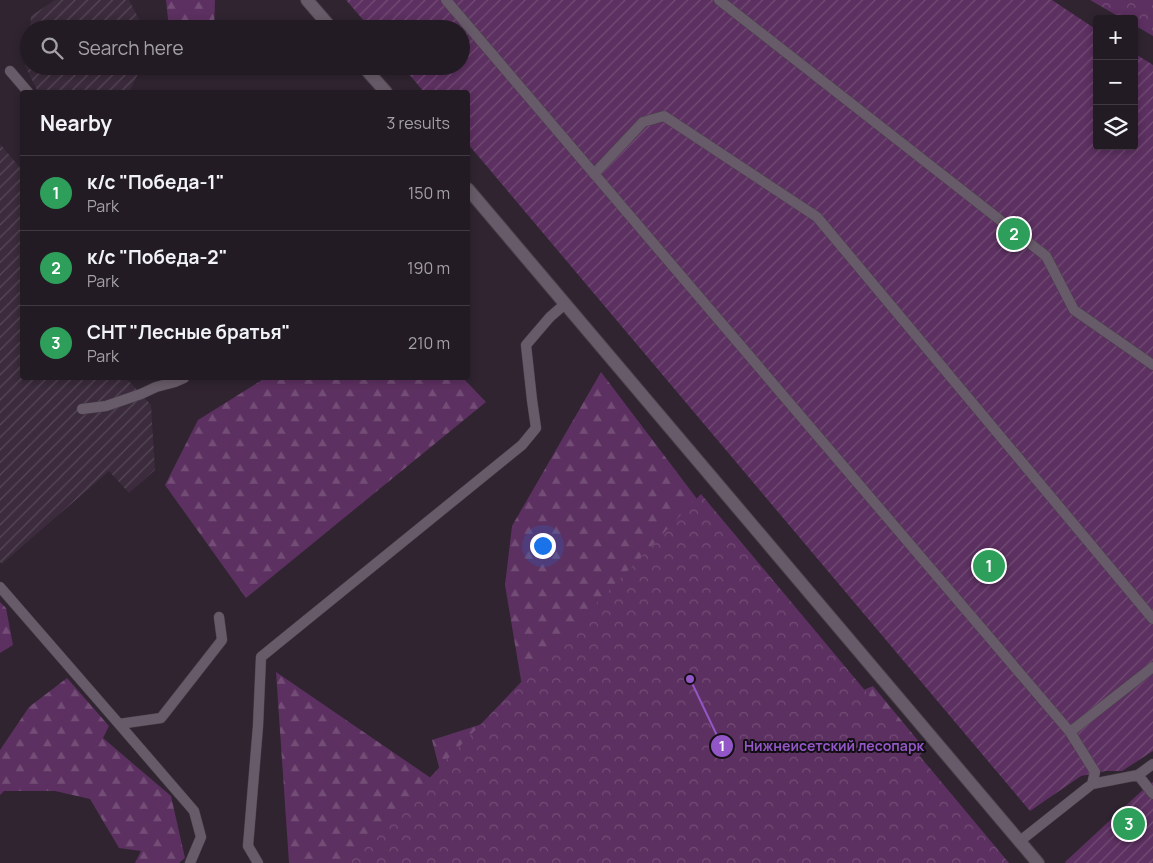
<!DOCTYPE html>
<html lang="en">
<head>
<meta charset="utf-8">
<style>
  body { margin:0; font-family:Manrope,sans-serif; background:#2f2831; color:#f1f3f6 }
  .controls { position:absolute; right:15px; top:15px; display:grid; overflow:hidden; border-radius:5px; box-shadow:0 2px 8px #0003 }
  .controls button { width:45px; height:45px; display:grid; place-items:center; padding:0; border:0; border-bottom:1px solid #403941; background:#231b24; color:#f1f3f6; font:25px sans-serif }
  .you { position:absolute; left:542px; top:545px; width:18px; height:18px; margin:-12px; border:4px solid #fff; border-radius:50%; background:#1a73e8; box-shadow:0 0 0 8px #1a73e833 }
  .badge { display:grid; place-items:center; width:32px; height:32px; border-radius:50%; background:#ccb938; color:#fff; font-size:16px; font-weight:700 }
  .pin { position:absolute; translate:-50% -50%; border:2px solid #fff; box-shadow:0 1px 5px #0006 }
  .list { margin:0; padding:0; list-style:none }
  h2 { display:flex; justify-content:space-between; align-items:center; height:65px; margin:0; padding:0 20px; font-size:21px }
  h2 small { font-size:16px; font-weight:400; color:#a3a1a6 }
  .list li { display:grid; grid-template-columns:32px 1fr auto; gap:15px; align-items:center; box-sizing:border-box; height:75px; padding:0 20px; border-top:1px solid #403941 }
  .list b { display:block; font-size:19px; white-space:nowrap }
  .list p { margin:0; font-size:16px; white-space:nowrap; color:#a3a1a6 }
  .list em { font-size:16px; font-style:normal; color:#a3a1a6 }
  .icon { flex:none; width:28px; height:28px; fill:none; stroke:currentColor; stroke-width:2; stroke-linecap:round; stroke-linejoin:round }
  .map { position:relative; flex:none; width:1153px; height:863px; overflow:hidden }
  .search { position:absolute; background:#231b24; box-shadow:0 2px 8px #0003; left:20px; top:20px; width:450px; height:55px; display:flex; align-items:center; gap:12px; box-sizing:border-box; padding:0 18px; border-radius:28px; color:#a3a1a6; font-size:19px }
  .panel { position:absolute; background:#231b24; box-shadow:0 2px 8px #0003; left:20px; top:90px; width:450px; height:290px; border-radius:5px }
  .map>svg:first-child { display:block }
</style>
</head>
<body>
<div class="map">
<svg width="1153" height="863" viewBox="0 0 1153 863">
  <defs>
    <pattern id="industrial-furrows" width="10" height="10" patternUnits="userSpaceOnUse" patternTransform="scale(1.25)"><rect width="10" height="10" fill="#3b2b3c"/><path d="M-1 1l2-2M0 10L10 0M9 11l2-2" fill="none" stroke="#574958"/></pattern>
    <pattern id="forest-firs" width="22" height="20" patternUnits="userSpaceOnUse" patternTransform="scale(1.25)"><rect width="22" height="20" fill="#5c3060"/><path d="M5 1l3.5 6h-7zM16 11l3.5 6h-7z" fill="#734d76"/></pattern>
    <pattern id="park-crowns" width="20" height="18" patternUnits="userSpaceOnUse" patternTransform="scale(1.25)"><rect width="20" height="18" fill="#5c3060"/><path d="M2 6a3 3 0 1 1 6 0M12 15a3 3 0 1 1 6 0" fill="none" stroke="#734d76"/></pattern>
    <pattern id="garden-furrows" width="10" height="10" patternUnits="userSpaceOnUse" patternTransform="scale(1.25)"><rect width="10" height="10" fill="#5c3060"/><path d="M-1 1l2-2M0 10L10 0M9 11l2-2" fill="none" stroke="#734d76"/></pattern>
  </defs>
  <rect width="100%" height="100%" fill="#2f2430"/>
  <path fill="url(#industrial-furrows)" d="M55,0H129L144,29H30L31,16Z
    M29,35V66H142L129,92H38L25,66Z
    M0,144L22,170V252L19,256L22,261V378H126L151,405L155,470L129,493L109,471L2,564L0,562Z"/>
  <path fill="url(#forest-firs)" d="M166,0H215L214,29H169Z
    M601,372L847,697L873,686L925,749L909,769L441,775L432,740L526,710L505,585L512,526Z
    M265,378H463L486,402L246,598L165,485L198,420Z
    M0,602L6,608L13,645L0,653Z
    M276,672L555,863H289Z
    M67,678L109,726L103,738L171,796L185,858L179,863H135L141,851L119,848L90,799L55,791H4L0,795V750L29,707Z"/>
  <path fill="url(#park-crowns)" d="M1090,0H1153V36L1134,25V19H1123Z
    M701,494L1009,863H348Z"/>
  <path fill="url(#garden-furrows)" d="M346,0H1052L1097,30V146H1134V53L1153,65V751L1122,771H1106L1081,776L1030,811L468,144V92H424L402,66H461V29H371Z
    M1153,782V863H1066L1065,862L1147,786Z"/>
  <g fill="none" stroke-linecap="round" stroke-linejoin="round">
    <g stroke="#49404a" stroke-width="11">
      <path id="service" d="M446,0L1070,732L1095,772L1092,784L1138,775L1153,764
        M719,0L1046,256L1074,310L1153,365
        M10,71L28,92
        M594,174L643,122L664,116L817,217L1153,619
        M82,409L106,406L141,394L156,387L175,382L184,378
        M0,587L119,724L161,718L222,640L219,617
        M119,724L194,811L201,837L190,863
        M1070,732L1153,667
        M1138,775L1153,794
        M1020,841L1092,784
        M258,863L248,846L258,726L261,657L522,445L536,428L532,400L526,345L550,317L565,304"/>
    </g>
    <g stroke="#49404a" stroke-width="14">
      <path id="minor" d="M307,0L332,29
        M363,66L386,92
        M468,189L1038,863"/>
    </g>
    <use href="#service" stroke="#685b69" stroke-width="10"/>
    <use href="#minor" stroke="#685b69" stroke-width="12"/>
  </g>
  <path fill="none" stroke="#9256c6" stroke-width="2" d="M690 679L722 746"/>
  <g fill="#9256c6" stroke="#140f14" stroke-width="2">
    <circle cx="690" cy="679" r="5"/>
    <circle cx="722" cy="746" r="12"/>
  </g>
  <g font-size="15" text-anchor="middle" font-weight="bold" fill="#fff">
    <text x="722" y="751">1</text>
  </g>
  <g font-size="14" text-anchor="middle" font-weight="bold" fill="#9256c6" stroke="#140f14" stroke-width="4" stroke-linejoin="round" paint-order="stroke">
    <text x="834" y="751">Нижнеисетский лесопарк</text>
  </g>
</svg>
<div class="controls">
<button>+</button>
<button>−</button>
<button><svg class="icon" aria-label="layers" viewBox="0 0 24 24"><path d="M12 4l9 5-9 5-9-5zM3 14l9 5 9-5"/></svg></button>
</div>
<div class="you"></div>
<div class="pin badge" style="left:989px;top:566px;background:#2e9e5b">1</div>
<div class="pin badge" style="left:1014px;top:234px;background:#2e9e5b">2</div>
<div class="pin badge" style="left:1129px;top:824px;background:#2e9e5b">3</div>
<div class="search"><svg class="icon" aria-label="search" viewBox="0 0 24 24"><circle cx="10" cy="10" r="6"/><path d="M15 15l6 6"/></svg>Search here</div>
<section class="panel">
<h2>Nearby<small>3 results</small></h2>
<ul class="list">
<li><span class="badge" style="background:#2e9e5b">1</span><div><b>к/с &quot;Победа-1&quot;</b><p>Park</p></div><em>150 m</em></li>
<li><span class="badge" style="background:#2e9e5b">2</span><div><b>к/с &quot;Победа-2&quot;</b><p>Park</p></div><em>190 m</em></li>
<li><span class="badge" style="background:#2e9e5b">3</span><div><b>СНТ &quot;Лесные братья&quot;</b><p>Park</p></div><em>210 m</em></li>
</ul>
</section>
</div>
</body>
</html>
